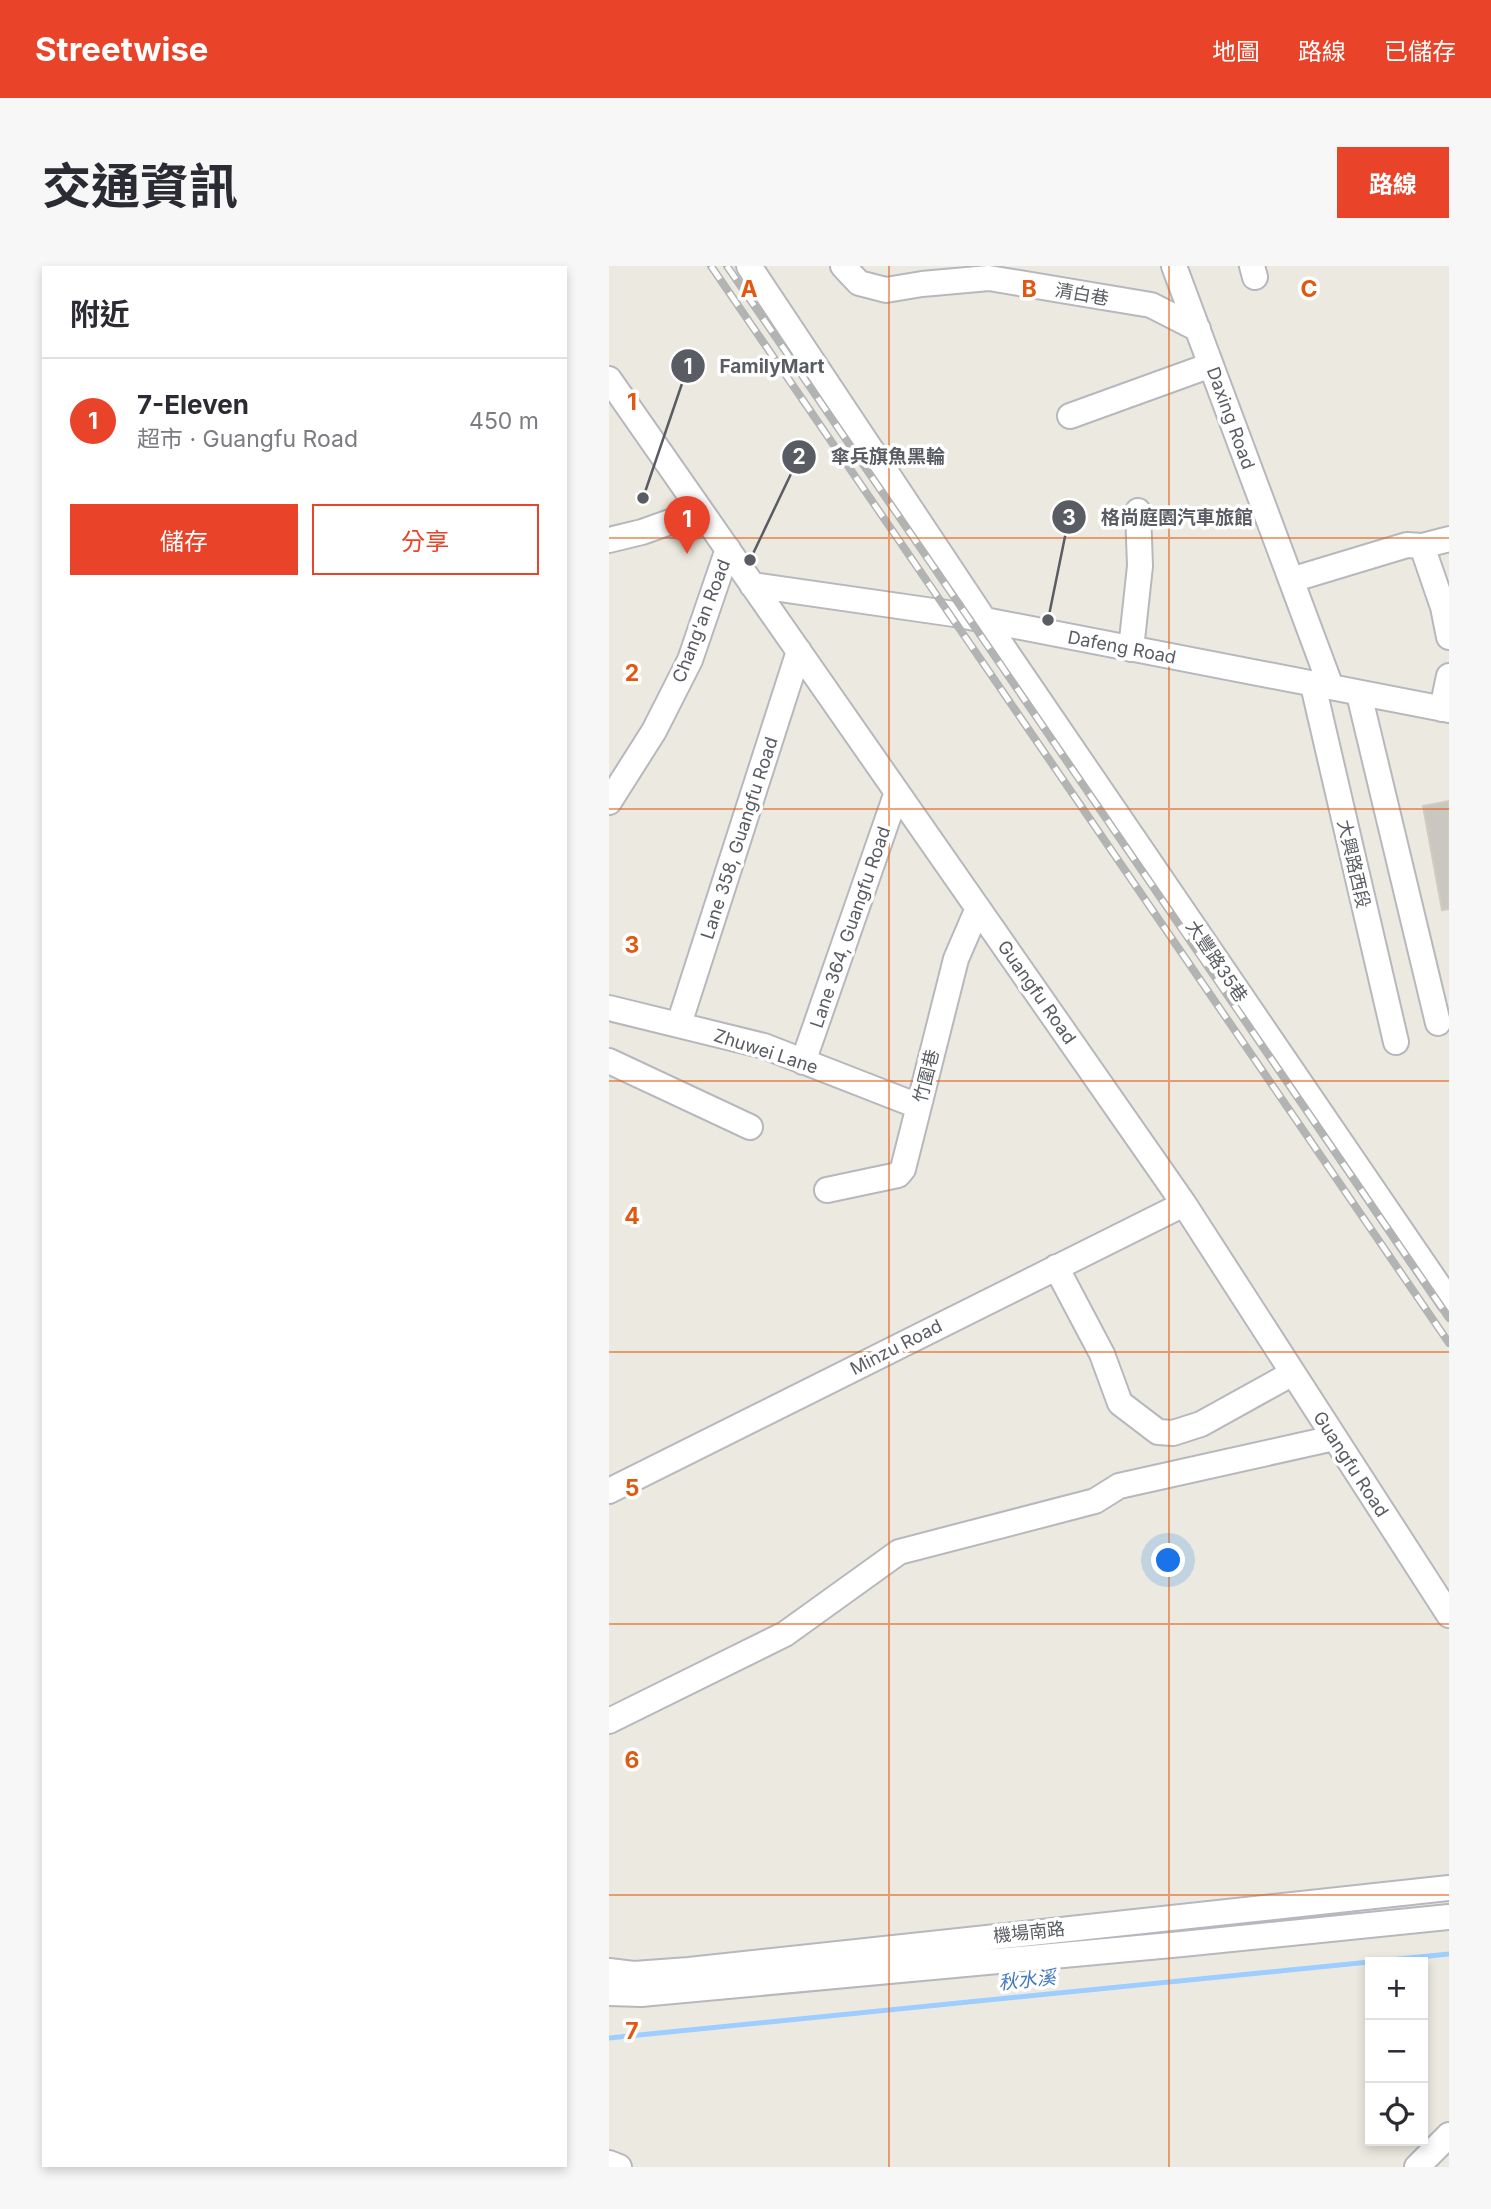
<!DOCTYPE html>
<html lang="zh-TW">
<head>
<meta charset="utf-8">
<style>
  body { margin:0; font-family:Inter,"Noto Sans TC",sans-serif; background:#f7f7f7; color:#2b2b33 }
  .controls { position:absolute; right:21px; bottom:21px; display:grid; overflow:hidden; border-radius:0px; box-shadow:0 4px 10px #0003 }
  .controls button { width:63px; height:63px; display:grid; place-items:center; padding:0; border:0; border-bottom:2px solid #e1e1e2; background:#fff; color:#2b2b33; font:35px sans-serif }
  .you { position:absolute; left:560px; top:1295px; width:24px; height:24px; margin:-18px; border:5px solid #fff; border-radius:50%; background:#1a73e8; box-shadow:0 0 0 10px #1a73e833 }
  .badge { display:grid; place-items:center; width:46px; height:46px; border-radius:50%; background:#e94429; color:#fff; font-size:23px; font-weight:700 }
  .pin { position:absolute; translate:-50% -58px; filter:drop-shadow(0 2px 4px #0008) }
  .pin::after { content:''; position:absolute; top:37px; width:24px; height:21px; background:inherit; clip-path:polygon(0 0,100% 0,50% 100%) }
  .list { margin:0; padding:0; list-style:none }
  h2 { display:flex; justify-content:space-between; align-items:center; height:91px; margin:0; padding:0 28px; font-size:30px }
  h2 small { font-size:23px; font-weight:400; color:#7c7c81 }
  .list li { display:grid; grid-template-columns:46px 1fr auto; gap:21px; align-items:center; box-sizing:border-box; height:126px; padding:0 28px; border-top:2px solid #e1e1e2 }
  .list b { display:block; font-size:26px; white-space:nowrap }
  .list p { margin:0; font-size:23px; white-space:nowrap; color:#7c7c81 }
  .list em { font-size:23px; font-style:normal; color:#7c7c81 }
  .actions { display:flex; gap:14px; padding:21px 28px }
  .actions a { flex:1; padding:16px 0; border:2px solid #e94429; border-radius:0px; text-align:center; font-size:24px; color:#e94429 }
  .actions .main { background:#e94429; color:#fff }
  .icon { flex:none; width:38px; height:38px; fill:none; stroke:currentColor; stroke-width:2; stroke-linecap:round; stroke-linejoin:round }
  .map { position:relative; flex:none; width:840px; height:1901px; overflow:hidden; border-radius:0px }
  header { display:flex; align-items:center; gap:42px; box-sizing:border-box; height:98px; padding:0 35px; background:#e94429; color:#fff }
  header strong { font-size:33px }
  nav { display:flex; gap:38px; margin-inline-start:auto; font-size:24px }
  .intro { display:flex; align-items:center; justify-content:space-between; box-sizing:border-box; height:168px; padding:0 42px }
  h1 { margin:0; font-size:49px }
  .button { padding:18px 32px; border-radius:0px; background:#e94429; color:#fff; font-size:24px; font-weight:700 }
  main { display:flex; gap:42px; padding:0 42px }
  aside { flex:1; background:#fff; border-radius:0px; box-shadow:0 4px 10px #0003 }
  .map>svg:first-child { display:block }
</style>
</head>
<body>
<header>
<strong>Streetwise</strong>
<nav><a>地圖</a><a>路線</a><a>已儲存</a></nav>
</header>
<div class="intro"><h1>交通資訊</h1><a class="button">路線</a></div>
<main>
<aside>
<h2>附近<small></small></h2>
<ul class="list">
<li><span class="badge">1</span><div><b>7-Eleven</b><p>超市 · Guangfu Road</p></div><em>450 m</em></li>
</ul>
<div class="actions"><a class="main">儲存</a><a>分享</a></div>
</aside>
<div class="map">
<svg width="840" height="1901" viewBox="0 0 840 1901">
  <rect width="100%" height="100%" fill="#eceae0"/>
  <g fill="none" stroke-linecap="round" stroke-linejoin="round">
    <path stroke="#9eceff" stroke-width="5" d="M0,1772L840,1688"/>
  </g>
  <path fill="#c9c7c0" stroke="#d1ccbf" stroke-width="2" d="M840,535V643L833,644L814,540Z"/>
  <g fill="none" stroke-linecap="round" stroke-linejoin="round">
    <g stroke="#b6b8bd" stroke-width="28">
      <path id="minor" d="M140,0L376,355L840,1035
        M234,0L250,17L277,24L313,18L380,12L542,39L589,63
        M565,0L722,421
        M643,0L646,11
        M0,113L575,938L840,1349
        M461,150L602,99
        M0,274L33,266L92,245
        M813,280L834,341L840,371
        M682,314L798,279L813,280L840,273
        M143,319L345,348L840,444
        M522,383L531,300L529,245
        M704,419L787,776
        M750,428L829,757
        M833,443L840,410
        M0,536L45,465L81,394L119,283
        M0,742L155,780L309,840
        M70,758L190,385
        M0,795L141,861
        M194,796L288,526
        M218,924L289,909L294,903L347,693L369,642
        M447,1001L493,1088L511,1137L549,1166L564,1167L592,1158L684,1107
        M0,1225L575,938
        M0,1455L176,1368L290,1286L486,1235L510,1220L725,1172
        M0,1705L25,1708L80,1704L840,1622
        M0,1727L32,1728L573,1678L840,1651
        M0,1897L10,1901
        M808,1901L840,1869"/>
    </g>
    <use href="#minor" stroke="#fff" stroke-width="24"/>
    <g stroke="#b2b3b3" stroke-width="8">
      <path id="rail" d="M102,0L840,1077
        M118,0L840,1052"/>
    </g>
    <use href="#rail" stroke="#fff" stroke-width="5" stroke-dasharray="16" stroke-linecap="butt"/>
  </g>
  <path fill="none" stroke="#e15910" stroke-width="2" stroke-opacity="0.55" d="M280,0V1901M560,0V1901M0,272H840M0,543H840M0,815H840M0,1086H840M0,1358H840M0,1629H840"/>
  <g text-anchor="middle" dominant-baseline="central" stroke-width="7" stroke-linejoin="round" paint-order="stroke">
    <g font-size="18" fill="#595c62" stroke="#fff">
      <text transform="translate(473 28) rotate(10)">清白巷</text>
      <text transform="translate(622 152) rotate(70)">Daxing Road</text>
      <text transform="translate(92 355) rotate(-69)">Chang'an Road</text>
      <text transform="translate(513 381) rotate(11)">Dafeng Road</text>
      <text transform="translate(130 572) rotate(-72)">Lane 358, Guangfu Road</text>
      <text transform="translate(745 598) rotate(77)">大興路西段</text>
      <text transform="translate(241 661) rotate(-71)">Lane 364, Guangfu Road</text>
      <text transform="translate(608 695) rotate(56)">大豐路35巷</text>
      <text transform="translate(428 726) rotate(55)">Guangfu Road</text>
      <text transform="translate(157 785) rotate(18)">Zhuwei Lane</text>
      <text transform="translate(317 810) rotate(-76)">竹圍巷</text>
      <text transform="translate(287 1081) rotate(-27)">Minzu Road</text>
      <text transform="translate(742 1198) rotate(57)">Guangfu Road</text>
      <text transform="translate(420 1666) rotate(-6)">機場南路</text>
    </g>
    <g font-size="19" font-style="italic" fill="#4077c2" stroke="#fff">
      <text transform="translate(418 1714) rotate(-6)">秋水溪</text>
    </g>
  </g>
  <g font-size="23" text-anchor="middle" font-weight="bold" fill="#e15910" stroke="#fff" stroke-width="7" stroke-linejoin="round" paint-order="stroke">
    <text x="140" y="31">A</text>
    <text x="420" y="31">B</text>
    <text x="700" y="31">C</text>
    <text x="23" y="144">1</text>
    <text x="23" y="415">2</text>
    <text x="23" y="687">3</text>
    <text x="23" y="958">4</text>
    <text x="23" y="1230">5</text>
    <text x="23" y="1502">6</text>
    <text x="23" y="1773">7</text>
  </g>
  <path fill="none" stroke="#595c62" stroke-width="2.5" d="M34 232L79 100M141 294L190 191M439 354L460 251"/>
  <g fill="#595c62" stroke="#fff" stroke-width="2.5">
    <circle cx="34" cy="232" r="7"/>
    <circle cx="141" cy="294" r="7"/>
    <circle cx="439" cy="354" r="7"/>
    <circle cx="79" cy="100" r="18"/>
    <circle cx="190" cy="191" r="18"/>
    <circle cx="460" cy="251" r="18"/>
  </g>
  <g font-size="21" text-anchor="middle" font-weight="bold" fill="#fff">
    <text x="79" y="108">1</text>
    <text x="190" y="198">2</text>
    <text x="460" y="259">3</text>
  </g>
  <g font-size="19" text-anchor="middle" font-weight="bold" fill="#595c62" stroke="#fff" stroke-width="7" stroke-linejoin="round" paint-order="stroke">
    <text x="163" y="107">FamilyMart</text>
    <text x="279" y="197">傘兵旗魚黑輪</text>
    <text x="568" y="258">格尚庭園汽車旅館</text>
  </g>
</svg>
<div class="controls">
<button>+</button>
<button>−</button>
<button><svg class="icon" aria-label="locate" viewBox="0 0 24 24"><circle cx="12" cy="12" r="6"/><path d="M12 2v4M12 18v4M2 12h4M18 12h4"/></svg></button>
</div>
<div class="you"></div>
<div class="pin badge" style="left:78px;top:288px">1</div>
</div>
</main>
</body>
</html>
